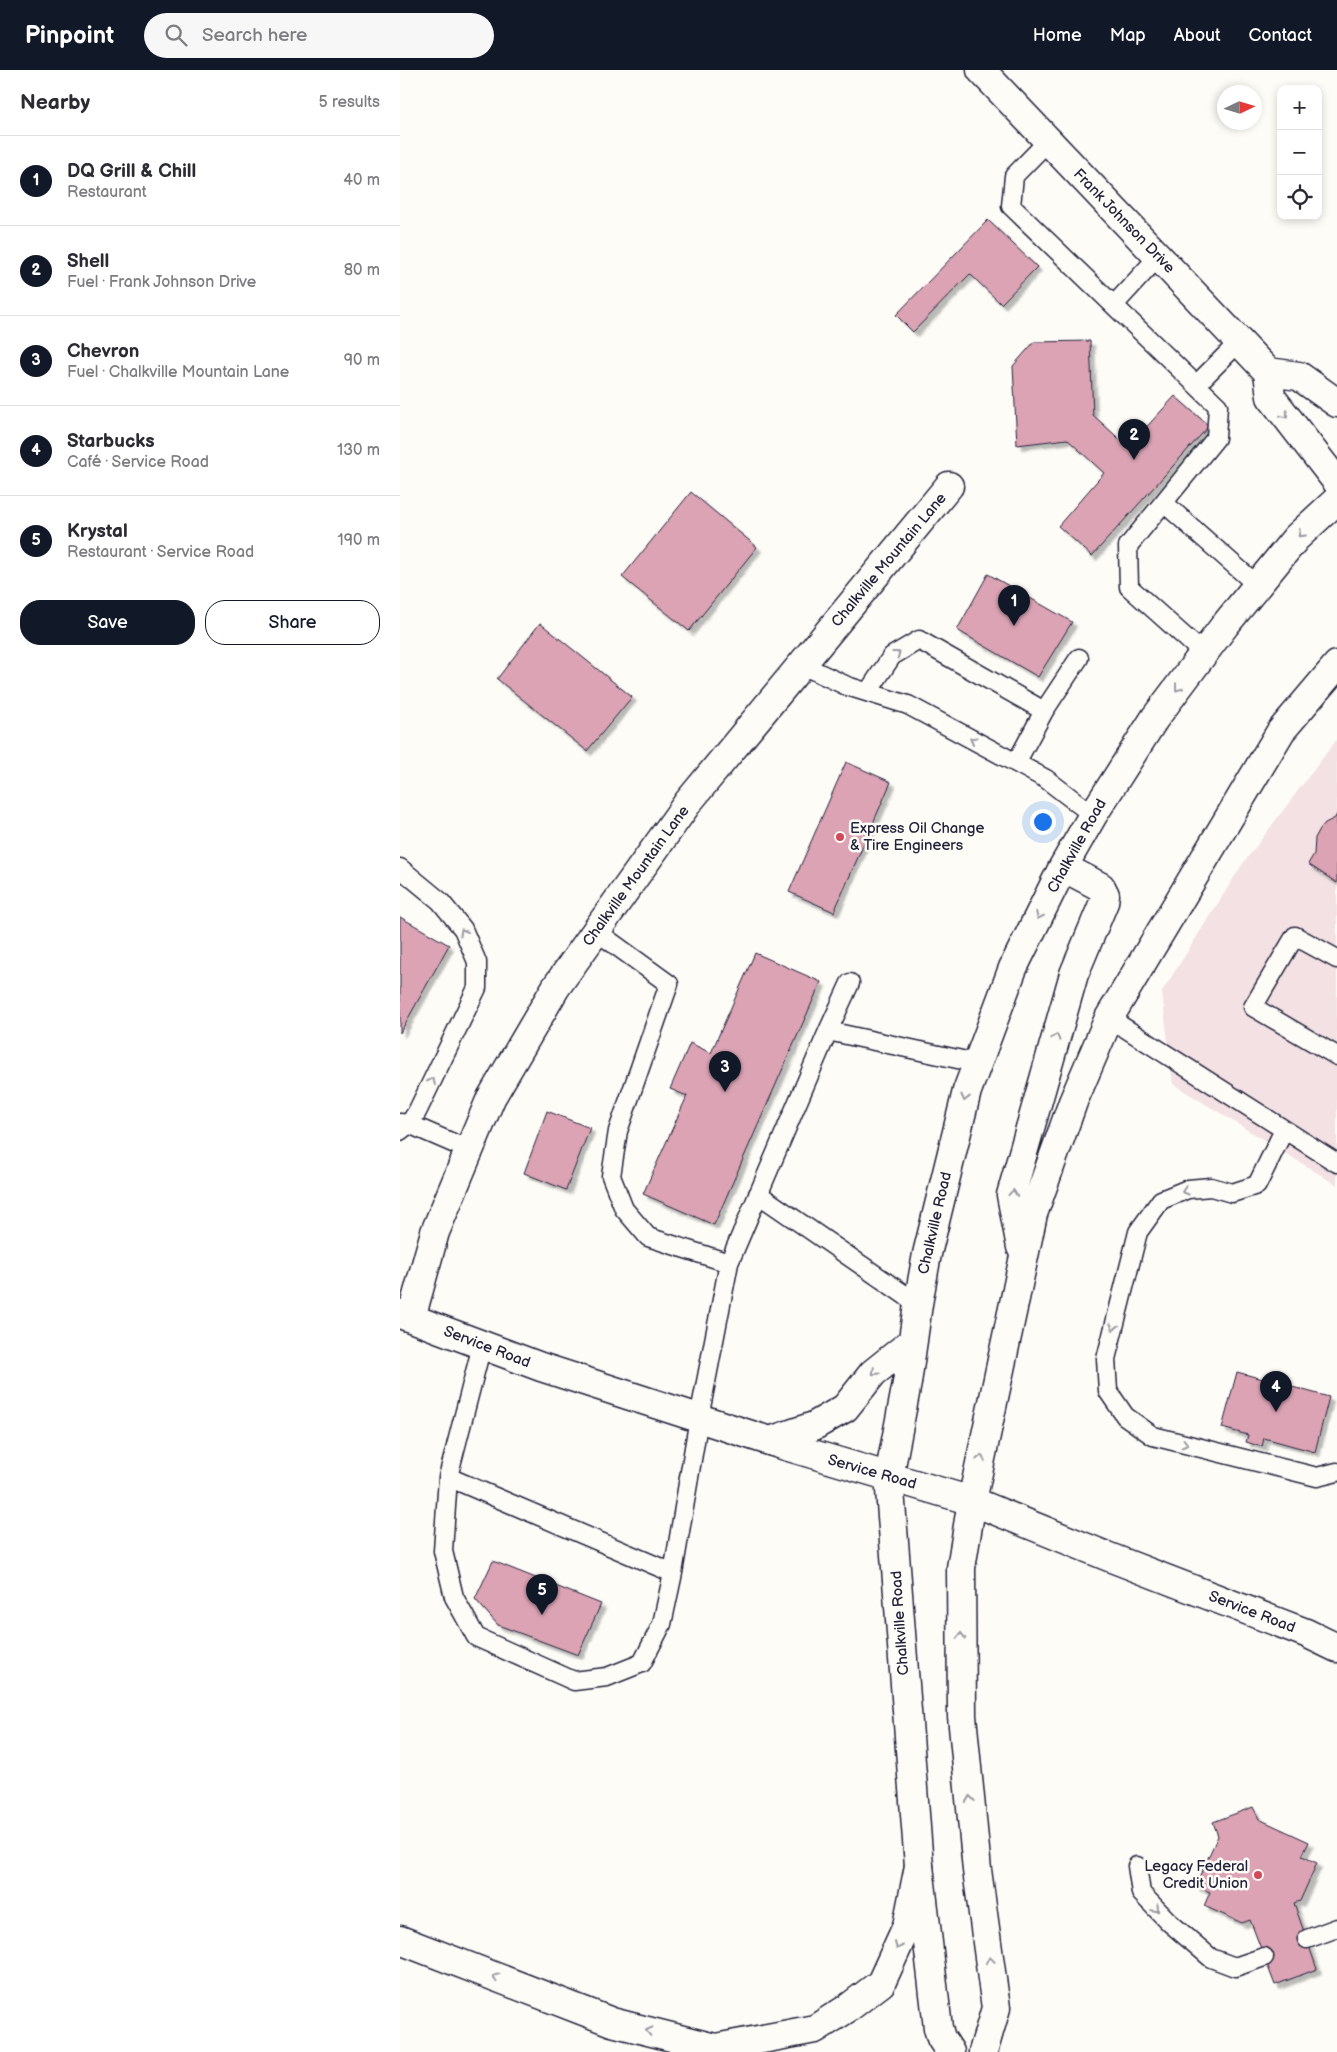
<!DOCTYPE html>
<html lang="en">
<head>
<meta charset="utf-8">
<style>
  body { margin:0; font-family:"Balsamiq Sans",sans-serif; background:#f7f7f7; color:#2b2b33 }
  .controls { position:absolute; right:15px; top:15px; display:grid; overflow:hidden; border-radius:10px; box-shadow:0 2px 8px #0003 }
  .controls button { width:45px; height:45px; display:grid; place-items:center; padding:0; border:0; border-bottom:1px solid #e1e1e2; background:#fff; color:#2b2b33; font:25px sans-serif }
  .compass { position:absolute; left:817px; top:15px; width:45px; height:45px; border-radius:50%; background:#fff; box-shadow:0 2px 8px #0003; rotate:86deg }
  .you { position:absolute; left:642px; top:751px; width:18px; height:18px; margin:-12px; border:4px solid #fff; border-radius:50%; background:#1a73e8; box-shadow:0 0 0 8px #1a73e833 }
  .badge { display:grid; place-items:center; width:32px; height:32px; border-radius:50%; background:#111827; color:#fff; font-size:16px; font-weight:700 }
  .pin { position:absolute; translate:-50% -41px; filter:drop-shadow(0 1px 2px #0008) }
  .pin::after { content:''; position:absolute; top:26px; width:18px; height:15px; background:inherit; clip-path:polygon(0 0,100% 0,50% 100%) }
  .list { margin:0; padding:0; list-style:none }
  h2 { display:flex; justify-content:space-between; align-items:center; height:65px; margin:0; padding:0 20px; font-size:21px }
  h2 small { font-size:16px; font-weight:400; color:#7c7c81 }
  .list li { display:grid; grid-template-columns:32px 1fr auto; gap:15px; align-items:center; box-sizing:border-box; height:90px; padding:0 20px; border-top:1px solid #e1e1e2 }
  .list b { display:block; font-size:19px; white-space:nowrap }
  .list p { margin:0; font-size:16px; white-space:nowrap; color:#7c7c81 }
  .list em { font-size:16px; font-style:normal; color:#7c7c81 }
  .actions { display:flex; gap:10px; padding:15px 20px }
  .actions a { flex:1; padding:11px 0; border:1px solid #111827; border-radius:20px; text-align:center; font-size:18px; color:#111827 }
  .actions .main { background:#111827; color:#fff }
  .icon { flex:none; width:28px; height:28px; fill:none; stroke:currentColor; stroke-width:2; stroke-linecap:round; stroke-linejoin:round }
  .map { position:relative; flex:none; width:937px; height:1982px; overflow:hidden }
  header { display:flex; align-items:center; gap:30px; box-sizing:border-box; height:70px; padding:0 25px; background:#111827; color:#fff }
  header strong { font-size:24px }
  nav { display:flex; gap:28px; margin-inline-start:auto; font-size:18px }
  .search { width:350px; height:45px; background:#f7f7f7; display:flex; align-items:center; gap:12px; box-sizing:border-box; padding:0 18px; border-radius:28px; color:#7c7c81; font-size:19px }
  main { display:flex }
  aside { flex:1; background:#fff }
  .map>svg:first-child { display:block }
</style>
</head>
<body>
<header>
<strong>Pinpoint</strong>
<div class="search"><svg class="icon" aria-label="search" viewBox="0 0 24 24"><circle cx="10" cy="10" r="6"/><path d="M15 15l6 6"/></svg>Search here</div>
<nav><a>Home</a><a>Map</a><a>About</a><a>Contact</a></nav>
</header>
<main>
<aside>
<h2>Nearby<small>5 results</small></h2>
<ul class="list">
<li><span class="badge">1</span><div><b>DQ Grill &amp; Chill</b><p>Restaurant</p></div><em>40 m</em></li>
<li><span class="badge">2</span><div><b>Shell</b><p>Fuel · Frank Johnson Drive</p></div><em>80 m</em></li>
<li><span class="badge">3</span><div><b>Chevron</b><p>Fuel · Chalkville Mountain Lane</p></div><em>90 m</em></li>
<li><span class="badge">4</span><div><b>Starbucks</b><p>Café · Service Road</p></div><em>130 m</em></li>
<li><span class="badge">5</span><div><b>Krystal</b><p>Restaurant · Service Road</p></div><em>190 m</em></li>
</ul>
<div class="actions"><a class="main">Save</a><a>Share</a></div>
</aside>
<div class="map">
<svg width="937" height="1982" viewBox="0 0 937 1982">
  <defs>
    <filter id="shadow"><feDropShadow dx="4.5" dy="4.5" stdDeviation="1" flood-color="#0004"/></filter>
  </defs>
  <rect width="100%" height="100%" fill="#fdfcf7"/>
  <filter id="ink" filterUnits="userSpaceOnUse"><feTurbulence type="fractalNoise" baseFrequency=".02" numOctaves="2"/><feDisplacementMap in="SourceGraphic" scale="10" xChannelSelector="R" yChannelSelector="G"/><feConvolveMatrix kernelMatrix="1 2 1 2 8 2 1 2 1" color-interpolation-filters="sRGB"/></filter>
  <g filter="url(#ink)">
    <path fill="#f3e1e3" d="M937,669V1115L773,1014L762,922L842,795Z"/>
    <path fill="#dba3b4" stroke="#22223b" filter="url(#shadow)" d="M588,150L637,197L601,234L570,204L513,262L496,245Z
      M690,271L693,345L728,377L775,326L809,356L692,486L658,456L704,403L667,369L617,375L613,296L634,272Z
      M291,422L357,477L289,561L222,507Z
      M588,504L672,552L638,607L557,560Z
      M140,553L232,627L187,681L97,609Z
      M446,692L491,712L434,842L389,822Z
      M937,744V813L908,794L914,784L915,768L920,759L925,753L935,748Z
      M0,847L49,875L0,963Z
      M355,883L421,912L314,1155L243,1124L287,1026L270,1019L290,973L311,983Z
      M147,1041L190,1058L166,1120L124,1103Z
      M837,1302L929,1327L915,1382L864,1368L862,1377L846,1372L848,1365L822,1358Z
      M93,1491L201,1534L178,1585L98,1555L75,1529Z
      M853,1737L859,1749L909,1772L902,1786L917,1793L900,1831L894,1833L917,1899L875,1915L850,1850L842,1853L804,1836L810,1822L795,1816L818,1766L813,1752Z"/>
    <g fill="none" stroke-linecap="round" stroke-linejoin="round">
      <g stroke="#22223b" stroke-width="21">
        <path id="lane" d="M648,71L614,106L611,136L818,336L816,368L728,476L729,517L804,584
          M714,235L758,187
          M797,314L838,273
          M764,433L858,516
          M402,595L447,616L508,635L646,709L693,745
          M468,622L492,586L519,570L644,641
          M616,693L644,641L679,588
          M0,798L40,831L63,859L77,892V918L17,1042L9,1054L0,1061
          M937,889L895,866L853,937L937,986
          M709,948L937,1093
          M428,961L450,913
          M0,1053L9,1054L69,1080
          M884,1060L857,1115L832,1123L811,1117L788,1119L761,1130L738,1162L706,1289L708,1321L725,1346L753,1366L917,1407L937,1402
          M358,1124L518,1234
          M329,1193L428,961L576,993
          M82,1275L48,1407L43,1481L54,1527L76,1567L174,1611L207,1607L242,1593L262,1554L273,1503L299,1348L329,1193L248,1167L224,1139L211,1106L218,1061L269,914L196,861
          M48,1407L273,1503
          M737,1796L741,1823L769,1852L811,1888L835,1897L864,1887
          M907,1869L937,1858"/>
      </g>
      <g stroke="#22223b" stroke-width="31">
        <path id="street" d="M581,0L868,302L899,306L937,333
          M868,302L871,327L937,412
          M0,1244L141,1297L382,1375L572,1431L709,1487L906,1563L937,1578
          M11,1248L35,1162L91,1028L156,917L289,731L549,416"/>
      </g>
      <g stroke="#22223b" stroke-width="31">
        <path id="secondary" d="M621,1177L611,1125L674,904L704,832L705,825L701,817L663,797
          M370,1371L414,1356L445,1338L473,1303L513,1271
          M550,1982L541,1968L538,1958L519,1796L489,1407L507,1313L518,1234L527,1184L567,1021L613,898L663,797L693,745L755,648L825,555L896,468L937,430
          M583,1982L596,1938L577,1800L562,1646L561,1498L572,1431L633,1144L673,1032L709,948L881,661L937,595"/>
      </g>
      <g stroke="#22223b" stroke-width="31">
        <path id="highway" d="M0,1870L212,1952L331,1982
          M316,1978L415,1959L448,1938L481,1913L507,1856L519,1796"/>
      </g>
      <use href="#lane" stroke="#fdfcf7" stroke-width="18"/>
      <use href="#street" stroke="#fdfcf7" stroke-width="28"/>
      <use href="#secondary" stroke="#fdfcf7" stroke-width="28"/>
      <use href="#highway" stroke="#fdfcf7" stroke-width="28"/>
    </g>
    <defs><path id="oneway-chevron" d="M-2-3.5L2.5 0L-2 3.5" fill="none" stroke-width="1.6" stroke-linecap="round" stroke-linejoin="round" transform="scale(1.25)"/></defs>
    <g stroke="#9a9aa2">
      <use href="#oneway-chevron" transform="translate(885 345) rotate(52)"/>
      <use href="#oneway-chevron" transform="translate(901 464) rotate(136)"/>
      <use href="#oneway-chevron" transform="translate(497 584) rotate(-36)"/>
      <use href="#oneway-chevron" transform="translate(778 618) rotate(127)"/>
      <use href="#oneway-chevron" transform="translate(573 670) rotate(-151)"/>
      <use href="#oneway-chevron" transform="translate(639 846) rotate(116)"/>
      <use href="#oneway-chevron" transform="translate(63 862) rotate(-119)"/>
      <use href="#oneway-chevron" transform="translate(656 967) rotate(-74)"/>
      <use href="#oneway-chevron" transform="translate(32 1011) rotate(-65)"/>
      <use href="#oneway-chevron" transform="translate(565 1028) rotate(104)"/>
      <use href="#oneway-chevron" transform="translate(785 1121) rotate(163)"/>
      <use href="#oneway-chevron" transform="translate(613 1123) rotate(-85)"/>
      <use href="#oneway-chevron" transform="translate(714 1257) rotate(104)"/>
      <use href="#oneway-chevron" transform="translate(475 1302) rotate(136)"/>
      <use href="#oneway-chevron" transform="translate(785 1374) rotate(14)"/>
      <use href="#oneway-chevron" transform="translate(581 1388) rotate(-78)"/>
      <use href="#oneway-chevron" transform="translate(561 1566) rotate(-90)"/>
      <use href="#oneway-chevron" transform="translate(570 1729) rotate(-96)"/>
      <use href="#oneway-chevron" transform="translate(756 1839) rotate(47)"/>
      <use href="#oneway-chevron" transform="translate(498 1876) rotate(114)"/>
      <use href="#oneway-chevron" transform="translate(590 1890) rotate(-98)"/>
      <use href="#oneway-chevron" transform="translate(96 1907) rotate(-159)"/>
      <use href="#oneway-chevron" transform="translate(249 1961) rotate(-166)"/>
    </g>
  </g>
  <g fill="#d1495b" stroke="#fdfcf7" stroke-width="2">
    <circle cx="440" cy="767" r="5"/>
    <circle cx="858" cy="1805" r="5"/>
  </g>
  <g text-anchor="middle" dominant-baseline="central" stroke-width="5" stroke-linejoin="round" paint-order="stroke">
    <g font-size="15" fill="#22223b" stroke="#fdfcf7">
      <text transform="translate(724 151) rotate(46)">Frank Johnson Drive</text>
      <text transform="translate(489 490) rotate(-50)">Chalkville Mountain Lane</text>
      <text transform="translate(677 776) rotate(-61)">Chalkville Road</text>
      <text transform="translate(236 806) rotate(-54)">Chalkville Mountain Lane</text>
      <text transform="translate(535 1153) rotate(-77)">Chalkville Road</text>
      <text transform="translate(87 1277) rotate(21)">Service Road</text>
      <text transform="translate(472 1402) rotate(16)">Service Road</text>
      <text transform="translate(852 1542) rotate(21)">Service Road</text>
      <text transform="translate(500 1553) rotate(-94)">Chalkville Road</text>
    </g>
    <g font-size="15" fill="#22223b" stroke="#fdfcf7" text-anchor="start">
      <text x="450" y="758">Express Oil Change<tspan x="450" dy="17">&amp; Tire Engineers</tspan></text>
      <text x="848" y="1796" text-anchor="end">Legacy Federal<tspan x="848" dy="17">Credit Union</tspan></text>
    </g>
  </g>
</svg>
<div class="controls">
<button>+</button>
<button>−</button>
<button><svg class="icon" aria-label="locate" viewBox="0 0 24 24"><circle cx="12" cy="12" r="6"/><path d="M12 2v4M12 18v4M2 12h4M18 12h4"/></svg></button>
</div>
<svg class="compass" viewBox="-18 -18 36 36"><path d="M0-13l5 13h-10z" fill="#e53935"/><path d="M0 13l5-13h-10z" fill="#7c7c81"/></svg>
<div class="you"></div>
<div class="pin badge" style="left:614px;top:556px">1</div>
<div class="pin badge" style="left:734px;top:390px">2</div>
<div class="pin badge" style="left:325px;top:1022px">3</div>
<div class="pin badge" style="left:876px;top:1342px">4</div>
<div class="pin badge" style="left:142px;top:1545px">5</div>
</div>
</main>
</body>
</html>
